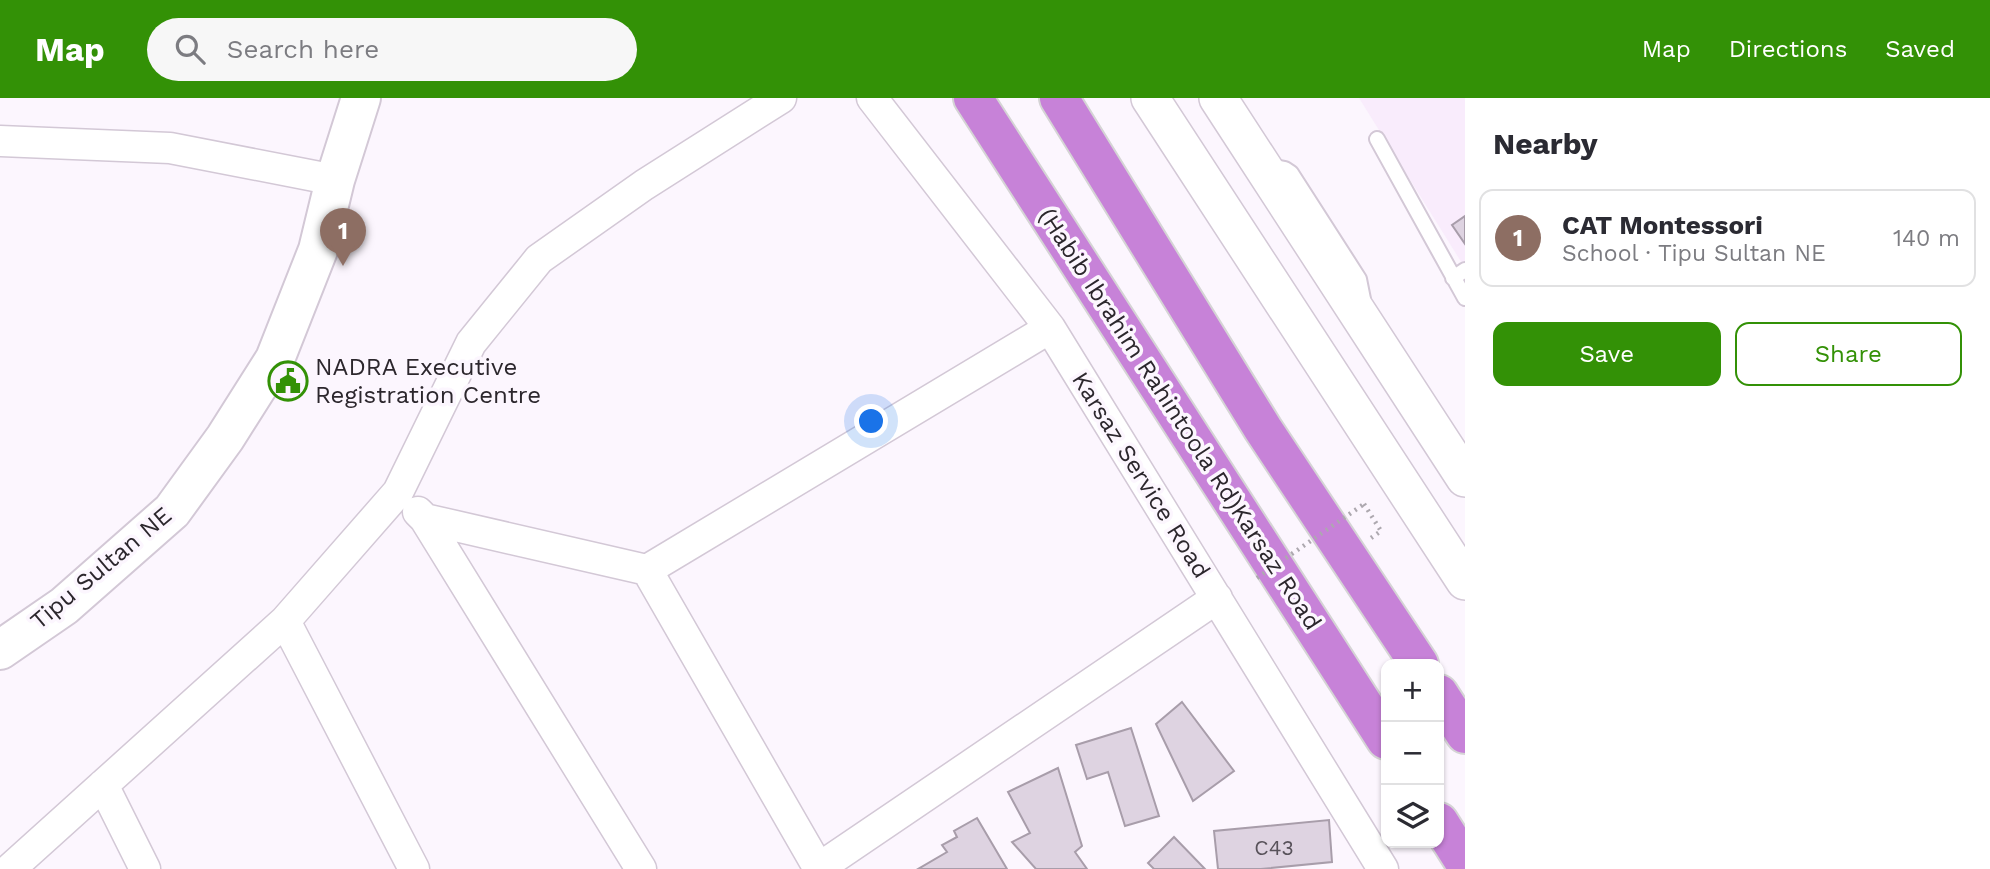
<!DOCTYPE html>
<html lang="en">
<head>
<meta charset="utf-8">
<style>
  body { margin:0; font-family:"Work Sans",sans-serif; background:#f7f7f7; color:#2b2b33 }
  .controls { position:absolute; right:21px; bottom:21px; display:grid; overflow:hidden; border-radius:14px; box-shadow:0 2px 5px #0004 }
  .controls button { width:63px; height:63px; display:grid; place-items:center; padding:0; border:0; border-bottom:2px solid #e1e1e2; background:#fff; color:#2b2b33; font:35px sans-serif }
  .you { position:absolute; left:872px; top:324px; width:24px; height:24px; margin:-18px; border:5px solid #fff; border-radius:50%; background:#1a73e8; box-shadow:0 0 0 10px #1a73e833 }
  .badge { display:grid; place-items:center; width:46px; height:46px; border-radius:50%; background:#339106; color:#fff; font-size:23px; font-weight:700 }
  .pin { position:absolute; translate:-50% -58px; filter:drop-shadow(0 2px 4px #0008) }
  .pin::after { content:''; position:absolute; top:37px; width:24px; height:21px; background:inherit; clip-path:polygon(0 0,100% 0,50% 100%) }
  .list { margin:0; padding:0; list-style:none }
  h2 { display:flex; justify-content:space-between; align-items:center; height:91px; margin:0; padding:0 28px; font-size:30px }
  h2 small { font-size:23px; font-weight:400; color:#7c7c81 }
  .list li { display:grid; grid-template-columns:46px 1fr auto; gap:21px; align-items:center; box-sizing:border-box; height:98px; margin:0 14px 14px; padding:0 14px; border:2px solid #e1e1e2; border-radius:14px }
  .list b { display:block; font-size:26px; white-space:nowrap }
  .list p { margin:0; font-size:23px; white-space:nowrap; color:#7c7c81 }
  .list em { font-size:23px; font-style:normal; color:#7c7c81 }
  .actions { display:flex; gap:14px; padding:21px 28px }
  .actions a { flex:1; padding:16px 0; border:2px solid #339106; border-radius:14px; text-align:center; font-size:24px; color:#339106 }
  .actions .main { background:#339106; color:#fff }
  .icon { flex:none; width:38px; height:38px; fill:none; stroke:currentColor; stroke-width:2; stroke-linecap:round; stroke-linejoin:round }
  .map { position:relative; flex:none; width:1465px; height:771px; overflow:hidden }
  header { display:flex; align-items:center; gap:42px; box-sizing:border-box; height:98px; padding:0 35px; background:#339106; color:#fff }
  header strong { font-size:33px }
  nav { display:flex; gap:38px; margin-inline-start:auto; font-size:24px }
  .search { width:490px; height:63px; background:#f7f7f7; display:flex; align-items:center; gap:18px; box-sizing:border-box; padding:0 24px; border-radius:38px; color:#7c7c81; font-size:26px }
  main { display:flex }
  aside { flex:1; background:#fff }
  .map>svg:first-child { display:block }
</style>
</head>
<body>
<header>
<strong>Map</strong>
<div class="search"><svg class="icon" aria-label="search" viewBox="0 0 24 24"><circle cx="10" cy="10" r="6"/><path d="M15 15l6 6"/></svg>Search here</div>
<nav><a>Map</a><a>Directions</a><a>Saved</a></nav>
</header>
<main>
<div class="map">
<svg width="1465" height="771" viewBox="0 0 1465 771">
  <rect width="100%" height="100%" fill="#fcf6fe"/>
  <path fill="#f9ecfc" d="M1359,0H1465V170Z"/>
  <path fill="#ded3e1" stroke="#a89daa" stroke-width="2" d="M1465,118V146L1452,127Z
    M1182,604L1234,673L1193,703L1156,626Z
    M1131,630L1159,718L1125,728L1108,674L1087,681L1076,647Z
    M1058,670L1082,748L1075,754L1087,771H1036L1012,744L1030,735L1008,694Z
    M977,720L1007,771H918L947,754L942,747L957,739L954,733Z
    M1329,722L1332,764L1261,771H1218L1214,733Z
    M1174,739L1205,771H1154L1148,765Z"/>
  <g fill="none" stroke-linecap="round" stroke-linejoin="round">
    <g stroke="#d3c8d6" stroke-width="18">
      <path id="service" d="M1377,41L1465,200
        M1270,68L1285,71L1291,75L1359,181L1363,201
        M1453,180L1465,172"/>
    </g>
    <g stroke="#d3c8d6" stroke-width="33">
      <path id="minor" d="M872,0L1050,230L1383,771
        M0,43L170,50L335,82
        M418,414L425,421L641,771
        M425,421L647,472L819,771
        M647,472L1050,230
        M285,523L414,771
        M103,687L145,771
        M819,770L1217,500
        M10,771L285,523L398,394L471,245L539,161L644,87L781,0"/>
    </g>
    <g stroke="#d3c8d6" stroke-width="40">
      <path id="tertiary" d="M1150,0L1465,483
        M1218,0L1465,380"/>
    </g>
    <g stroke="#d3c8d6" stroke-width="42">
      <path id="secondary" d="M0,552L64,508L172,413L225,340L275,261L318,152L335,82L361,0"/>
    </g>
    <g stroke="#d5d4d5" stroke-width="42">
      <path id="trunk" d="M973,0L1386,642
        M1059,0L1263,331L1419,566
        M1439,596L1465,636
        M1439,724L1465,765"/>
    </g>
    <path stroke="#ada8af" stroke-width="4.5" stroke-dasharray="2 5" stroke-linecap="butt" d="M1364,406L1381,433L1371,440"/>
    <use href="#service" stroke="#fff" stroke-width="14"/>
    <use href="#minor" stroke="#fff" stroke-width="30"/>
    <use href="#tertiary" stroke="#fff" stroke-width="37"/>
    <use href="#secondary" stroke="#fff" stroke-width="38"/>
    <use href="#trunk" stroke="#c782d8" stroke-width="38"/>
    <path stroke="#ada8af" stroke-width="4.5" stroke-dasharray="2 5" stroke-linecap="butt" d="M1257,480L1364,406"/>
  </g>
  <defs>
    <g id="civic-ring" transform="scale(2.0125)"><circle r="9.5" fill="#fcf6fe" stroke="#339106" stroke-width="1.5"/><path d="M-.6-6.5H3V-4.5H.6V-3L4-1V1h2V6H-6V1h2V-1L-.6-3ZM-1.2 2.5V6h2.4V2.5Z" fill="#339106"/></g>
  </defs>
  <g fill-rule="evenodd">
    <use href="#civic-ring" x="288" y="283"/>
  </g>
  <g text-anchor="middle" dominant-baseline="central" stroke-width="7" stroke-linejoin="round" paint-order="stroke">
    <g font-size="21" fill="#58525a">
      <text x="1274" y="749">C43</text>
    </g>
    <g font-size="24" fill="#2c272d" stroke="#fcf6fe" text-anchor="start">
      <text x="315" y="269">NADRA Executive<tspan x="315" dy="28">Registration Centre</tspan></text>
    </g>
    <g font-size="24" fill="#2c272d" stroke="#fcf6fe">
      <text transform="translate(1180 321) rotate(57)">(Habib Ibrahim Rahintoola Rd)Karsaz Road</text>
      <text transform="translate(1141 377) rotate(58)">Karsaz Service Road</text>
      <text transform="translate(101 470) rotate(-40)">Tipu Sultan NE</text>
    </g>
  </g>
</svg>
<div class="controls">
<button>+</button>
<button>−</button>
<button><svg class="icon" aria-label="layers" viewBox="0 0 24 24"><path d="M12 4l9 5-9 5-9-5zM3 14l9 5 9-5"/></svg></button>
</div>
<div class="you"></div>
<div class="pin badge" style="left:343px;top:168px;background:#8d6e63">1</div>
</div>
<aside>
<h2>Nearby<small></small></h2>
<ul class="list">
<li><span class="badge" style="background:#8d6e63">1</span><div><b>CAT Montessori</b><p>School · Tipu Sultan NE</p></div><em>140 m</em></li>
</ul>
<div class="actions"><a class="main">Save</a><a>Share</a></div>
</aside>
</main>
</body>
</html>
